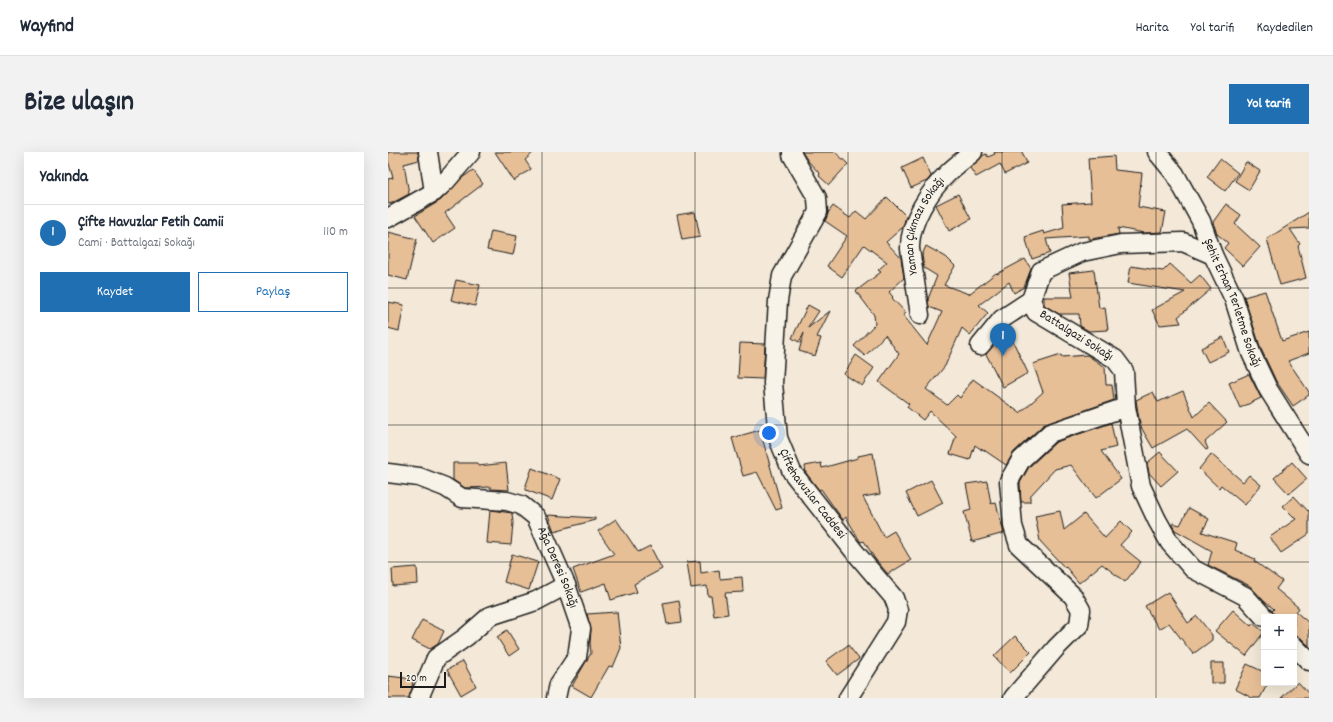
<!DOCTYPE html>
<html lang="tr">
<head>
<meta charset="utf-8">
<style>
  body { margin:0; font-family:Dekko,sans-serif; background:#f2f2f3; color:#1f2937 }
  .controls { position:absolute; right:12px; bottom:12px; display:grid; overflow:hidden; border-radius:0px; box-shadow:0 4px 16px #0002 }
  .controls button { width:36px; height:36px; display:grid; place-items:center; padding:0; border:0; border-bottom:1px solid #e0e1e3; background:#fff; color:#1f2937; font:20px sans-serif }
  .scale { position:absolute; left:12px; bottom:10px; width:46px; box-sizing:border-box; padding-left:4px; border:2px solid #1c1c1c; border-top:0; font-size:11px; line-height:14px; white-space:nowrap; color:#1c1c1c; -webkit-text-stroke:3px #f7f3e8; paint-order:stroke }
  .you { position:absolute; left:381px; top:281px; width:14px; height:14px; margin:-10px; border:3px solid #fff; border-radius:50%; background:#1a73e8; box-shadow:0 0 0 6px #1a73e833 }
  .badge { display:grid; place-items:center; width:26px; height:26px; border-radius:50%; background:#1f6fb2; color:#fff; font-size:13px; font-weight:700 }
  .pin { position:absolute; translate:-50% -33px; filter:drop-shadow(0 1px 2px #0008) }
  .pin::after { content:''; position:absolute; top:21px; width:14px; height:12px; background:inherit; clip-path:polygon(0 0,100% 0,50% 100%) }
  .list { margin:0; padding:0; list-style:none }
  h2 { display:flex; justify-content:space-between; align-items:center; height:52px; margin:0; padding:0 16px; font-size:17px }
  h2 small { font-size:13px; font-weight:400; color:#747a83 }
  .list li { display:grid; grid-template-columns:26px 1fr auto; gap:12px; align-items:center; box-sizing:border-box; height:56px; padding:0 16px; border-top:1px solid #e0e1e3 }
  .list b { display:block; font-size:15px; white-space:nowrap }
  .list p { margin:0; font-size:13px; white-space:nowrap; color:#747a83 }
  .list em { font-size:13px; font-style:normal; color:#747a83 }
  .actions { display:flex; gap:8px; padding:12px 16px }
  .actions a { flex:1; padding:9px 0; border:1px solid #1f6fb2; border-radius:0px; text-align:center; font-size:14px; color:#1f6fb2 }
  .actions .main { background:#1f6fb2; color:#fff }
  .map { position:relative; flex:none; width:921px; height:546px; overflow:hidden; border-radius:0px }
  header { display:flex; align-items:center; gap:24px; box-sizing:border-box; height:56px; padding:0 20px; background:#fff; border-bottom:1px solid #e0e1e3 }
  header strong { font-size:19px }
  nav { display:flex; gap:22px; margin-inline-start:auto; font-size:14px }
  .intro { display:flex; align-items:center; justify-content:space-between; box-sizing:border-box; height:96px; padding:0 24px }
  h1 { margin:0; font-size:28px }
  .button { padding:10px 18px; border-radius:0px; background:#1f6fb2; color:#fff; font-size:14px; font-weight:700 }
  main { display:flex; gap:24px; padding:0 24px }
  aside { flex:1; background:#fff; border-radius:0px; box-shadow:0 4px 16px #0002 }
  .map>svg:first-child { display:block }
</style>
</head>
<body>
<header>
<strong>Wayfind</strong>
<nav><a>Harita</a><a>Yol tarifi</a><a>Kaydedilen</a></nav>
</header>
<div class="intro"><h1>Bize ulaşın</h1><a class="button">Yol tarifi</a></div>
<main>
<aside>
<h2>Yakında<small></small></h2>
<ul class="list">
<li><span class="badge">1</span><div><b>Çifte Havuzlar Fetih Camii</b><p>Cami · Battalgazi Sokağı</p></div><em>110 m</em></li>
</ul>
<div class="actions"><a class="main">Kaydet</a><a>Paylaş</a></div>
</aside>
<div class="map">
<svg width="921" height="546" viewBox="0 0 921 546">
  <rect width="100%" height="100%" fill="#f4e9d8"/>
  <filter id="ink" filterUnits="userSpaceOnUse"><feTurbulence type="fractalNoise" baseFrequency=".025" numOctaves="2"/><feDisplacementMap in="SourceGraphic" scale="8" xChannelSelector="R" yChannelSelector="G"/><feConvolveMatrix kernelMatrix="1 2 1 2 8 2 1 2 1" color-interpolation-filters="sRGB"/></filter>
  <g filter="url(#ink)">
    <path fill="#e7bf97" stroke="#1c1c1c" d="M0,0H30L31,8L16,12L21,42L4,51L0,52V27L5,26L0,8Z
      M107,0H146L137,8L143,17L126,29Z
      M414,0H447L460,12L441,33L431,24L432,22L420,9Z
      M606,0H634L639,11L617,22L612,12L588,25L582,16L594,4L598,2L600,5L607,2Z
      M726,4L727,18L754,21L750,55L778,60L774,80L756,81L730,76L731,82L703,87H701V84L658,87L662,101L644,107L637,85L655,79L656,82L676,76L674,52L703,50L700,6Z
      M535,6L543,24L539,29L523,36L514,16Z
      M832,7L850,21L837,39L819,25Z
      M858,10L872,19L861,38L847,29Z
      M85,18L95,32L57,61L67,76L45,91L27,64L53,48L74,26Z
      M570,42L583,67L561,79L548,53Z
      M499,45L518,64L515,75L498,90L513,106L516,126L501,140L505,145L504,146L518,161L515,163L539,193L554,160L541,155L540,147L549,124L536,116L534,103L538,94L558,105L567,114L556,133L581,142L608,121L609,122L637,107L643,117L636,135L626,141L621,130L591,153L600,161L582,183L574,176L557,214L538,237L559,253L569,243L572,246L585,227L632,261L655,240L645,212L673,203L674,205L699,203L717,215L718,233H724L726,248L655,273L626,300L618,313L593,296L594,298L587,293L582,308L562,302L568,284L542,259L535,268L519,255L521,252L491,230L511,202L497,183L477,204L466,194L487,172L486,163L468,139L493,120L490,118L499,110L476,93L454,125L439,114L459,84L437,69L440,61L445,54L462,66L468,59L478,67Z
      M838,52L853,63L847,72L872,95L855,114L836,96L840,91L829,82L825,70Z
      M307,60L312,85L294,88L289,63Z
      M921,60V76L902,77L912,92L910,94L918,126L892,133L879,87Z
      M103,79L129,84L125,103L99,98Z
      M0,80L29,87L19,128L0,123Z
      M782,112L803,131L812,123L823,137L790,165L793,171L772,173L764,158L797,140L740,131L743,114L775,119Z
      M706,118L711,156L717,155L720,178L701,179L692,174L691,162H671L656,153V145H685L681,121Z
      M68,128L92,133L87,154L63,148Z
      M877,139L894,189L921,180V201L900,209L921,240V243L905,254L888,229L873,197L856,145Z
      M0,150L16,153L11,179L0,176Z
      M420,153L431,159L420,176L442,159L429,185L433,186L427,204L411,199L416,181L411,190L404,186Z
      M621,181L640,221L615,235L598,202L613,185Z
      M835,185L841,200L820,210L813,196Z
      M352,191L377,192L375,227L350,226Z
      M468,203L486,216L474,234L456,222Z
      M861,222L873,246L852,256L841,231Z
      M795,239L806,265L821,251L839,270L817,290L820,297L818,298L799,277L765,296L754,277L751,267L748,248L765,240L770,250Z
      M723,271L728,295L713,299L733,327L708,346L683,313L667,317L642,344V350H633L632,331L641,315L668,290Z
      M372,278L394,356L388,358L369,320L355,324L344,286Z
      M772,300L790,319L773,334L761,321L759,311Z
      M485,301L492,342L475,345L496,385L506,379L523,408L500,422L487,407L476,389L473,390L472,389L458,365L455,368L433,337L431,338L418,321L417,314L433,311L434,316L470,306V304Z
      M823,302L855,330L861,323L873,333L857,353L833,333L831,336L811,317Z
      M904,310L919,327L901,342L886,326Z
      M65,311H90V314L118,311L121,338L103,337V335L77,336L65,328Z
      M144,316L172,327L164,348L138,338V333Z
      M543,328L555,351L529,364L518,341Z
      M599,329L603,352L608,351L616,381L584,390L576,360L583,358L578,332Z
      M906,344L920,359L921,358V382L893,401L882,385L908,367L895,354Z
      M801,356L821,367L814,380L849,391L847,398L867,407L866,409L894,429L888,437L911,456L908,460L921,471V494L913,486L906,484V463L904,465H886L884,459L886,457L877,450L862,434L820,413L824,399L787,378L784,373L785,371L792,373Z
      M102,358L124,361L125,371L123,393L99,391Z
      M672,359L676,378L696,362L717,386L733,369L744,380L732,393L753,410L737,430L714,412L691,431L677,414L676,415L652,389L647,364Z
      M160,363L207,366V368L166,379Z
      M228,367L250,400L262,394L274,417L246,432L249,440L223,448L218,431L193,440L185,417L226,402L210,379Z
      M124,402L150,410L141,438L116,430Z
      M312,409L313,421L331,418L332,427L354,425L355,440L337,441L340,462L326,464L323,444H320L319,434L303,436L299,410Z
      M29,415L30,432L5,434L4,417Z
      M780,440L800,471L809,464L824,483V488L805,502L781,471L771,477L757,454Z
      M291,448L294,470L279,472L275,451Z
      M845,458L863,474L865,471L876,480L858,504L827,479Z
      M229,460L233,496L225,515L221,514L203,545L184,534L203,501L202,491L203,478L199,462Z
      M34,468L56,479L50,492L42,497L24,488Z
      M119,478L131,497L121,504L109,485Z
      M627,484L643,500L622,521L606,504Z
      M460,493L471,507L449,523L438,509Z
      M75,509L88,534L73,543L59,518Z
      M823,511H836V531H823Z
      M859,512L876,520V531H880L872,546H864L847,537Z
      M0,524L25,527L24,536L21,546H0Z
      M910,530L921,542V546H893Z"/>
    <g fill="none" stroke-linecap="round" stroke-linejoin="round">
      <g stroke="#1c1c1c" stroke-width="21">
        <g id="minor">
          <path d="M40,0L46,40"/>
          <path id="s1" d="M404,0V3L429,46L430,60L394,124L390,149L385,231L390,286L404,320L466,399L506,446L510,458L508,470L460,546"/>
          <path id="s2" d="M769,0L787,22L813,69L825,103L846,147L863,201L880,237L921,302"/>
          <path d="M0,66L46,40L58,29L83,0"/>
          <path id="s3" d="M532,163L522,97C521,70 542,38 561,20C568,13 577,7 585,0"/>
          <path d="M592,194L614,167L643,148"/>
          <path d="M738,255L753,334L769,368L782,391L805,417L857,444L876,465"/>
          <path id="s4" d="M0,321L31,325L57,335L74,346L119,349L133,353L148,365L178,433L193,477L189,505L171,532L168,546"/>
          <path d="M906,494L921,509"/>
          <path d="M31,546L48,506L78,485L102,464L148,449L178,433"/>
          <path d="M625,546L668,496L691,473L693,458L685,444L631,393L625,374L621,329L633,308L662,281L738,255L736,219L727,207L648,160L643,148L653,119L694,100L733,92L795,90L825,103"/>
        </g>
      </g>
      <use href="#minor" stroke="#f7f3e8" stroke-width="18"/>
    </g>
  </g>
  <path fill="none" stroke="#1c1c1c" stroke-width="1" stroke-opacity="0.55" d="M154,0V546M307,0V546M460,0V546M614,0V546M768,0V546M0,136H921M0,273H921M0,410H921"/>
  <g text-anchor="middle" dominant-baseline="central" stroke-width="4" stroke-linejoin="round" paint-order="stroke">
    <g font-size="13" fill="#1c1c1c" stroke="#f7f3e8">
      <text stroke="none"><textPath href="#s3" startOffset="93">Yaman Çıkmazı Sokağı</textPath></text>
      <text stroke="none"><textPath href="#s2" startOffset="170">Şehit Erhan Terletme Sokağı</textPath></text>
      <text transform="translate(688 184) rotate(32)">Battalgazi Sokağı</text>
      <text stroke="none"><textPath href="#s1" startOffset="369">Çiftehavuzlar Caddesi</textPath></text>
      <text stroke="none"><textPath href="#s4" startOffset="213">Ağa Deresi Sokağı</textPath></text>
    </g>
  </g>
</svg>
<div class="controls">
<button>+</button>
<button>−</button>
</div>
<div class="scale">20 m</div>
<div class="you"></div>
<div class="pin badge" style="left:615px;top:204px">1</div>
</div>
</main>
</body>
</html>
